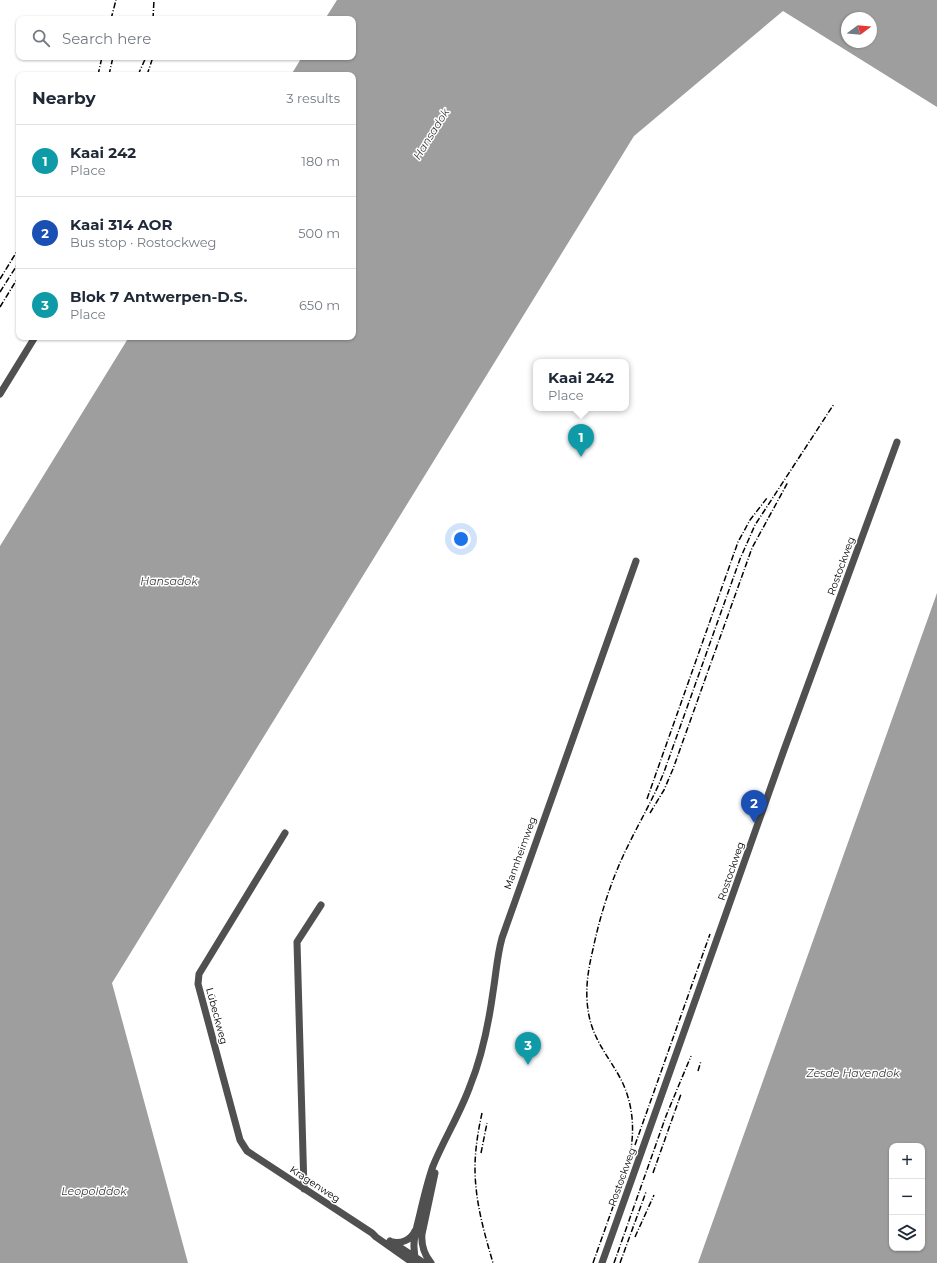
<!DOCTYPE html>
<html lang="en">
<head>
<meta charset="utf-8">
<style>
  body { margin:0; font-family:Montserrat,sans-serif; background:#f2f2f3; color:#1f2937 }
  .controls { position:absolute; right:12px; bottom:12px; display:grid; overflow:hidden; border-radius:8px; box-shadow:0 1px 3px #0004 }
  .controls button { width:36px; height:36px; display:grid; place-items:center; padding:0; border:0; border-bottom:1px solid #e0e1e3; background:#fff; color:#1f2937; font:20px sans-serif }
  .compass { position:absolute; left:841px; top:12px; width:36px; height:36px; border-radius:50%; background:#fff; box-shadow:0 1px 3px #0004; rotate:74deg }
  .you { position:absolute; left:461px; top:539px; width:14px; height:14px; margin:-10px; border:3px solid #fff; border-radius:50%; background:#1a73e8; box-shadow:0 0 0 6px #1a73e833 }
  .badge { display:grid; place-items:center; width:26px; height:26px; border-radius:50%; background:#000; color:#fff; font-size:13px; font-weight:700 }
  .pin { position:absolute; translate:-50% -33px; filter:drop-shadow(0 1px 2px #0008) }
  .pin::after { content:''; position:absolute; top:21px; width:14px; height:12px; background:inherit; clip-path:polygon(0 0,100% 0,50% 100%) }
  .popup { position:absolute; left:533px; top:359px; width:96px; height:52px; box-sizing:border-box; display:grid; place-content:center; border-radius:8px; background:#fff; filter:drop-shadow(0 1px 3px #0005); font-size:13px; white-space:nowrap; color:#747a83 }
  .popup b { font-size:15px; color:#1f2937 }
  .popup::after { content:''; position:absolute; left:50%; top:100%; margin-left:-8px; border:8px solid transparent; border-top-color:#fff }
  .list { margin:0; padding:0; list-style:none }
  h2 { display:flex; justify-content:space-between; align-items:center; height:52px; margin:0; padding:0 16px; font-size:17px }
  h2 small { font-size:13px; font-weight:400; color:#747a83 }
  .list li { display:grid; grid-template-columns:26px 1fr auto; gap:12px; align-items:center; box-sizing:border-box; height:72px; padding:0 16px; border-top:1px solid #e0e1e3 }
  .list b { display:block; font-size:15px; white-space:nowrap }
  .list p { margin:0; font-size:13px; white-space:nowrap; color:#747a83 }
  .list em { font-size:13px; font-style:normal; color:#747a83 }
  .icon { flex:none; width:22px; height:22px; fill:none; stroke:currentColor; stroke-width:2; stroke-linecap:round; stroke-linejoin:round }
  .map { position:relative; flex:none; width:937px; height:1263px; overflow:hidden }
  .search { position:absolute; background:#fff; box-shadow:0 1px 3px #0004; left:16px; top:16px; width:340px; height:44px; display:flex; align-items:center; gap:10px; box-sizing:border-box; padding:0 14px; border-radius:8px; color:#747a83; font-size:15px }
  .panel { position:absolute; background:#fff; box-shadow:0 1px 3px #0004; left:16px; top:72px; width:340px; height:268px; border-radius:8px }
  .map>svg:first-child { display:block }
</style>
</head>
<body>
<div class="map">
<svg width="937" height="1263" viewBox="0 0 937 1263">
  <rect width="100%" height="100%" fill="#fff"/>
  <path fill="#9e9e9e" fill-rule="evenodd" d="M337,0H937V107L783,11L634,136L112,983L188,1263H0V546L129,337H353V75H291L302,57H353V19H325ZM847,18H871V42H847Z
    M937,593V1263H698ZM892,1146H922V1248H892Z"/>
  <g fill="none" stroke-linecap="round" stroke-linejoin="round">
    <path stroke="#505050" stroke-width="7" d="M0,394L35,337
      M285,833L199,974L198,984L240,1140L247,1151L372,1233L376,1237L413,1263
      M304,1189L297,942L321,905
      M390,1241L424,1263
      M392,1242C401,1244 411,1240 415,1231
      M417,1263C411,1249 415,1233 419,1218C423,1201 427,1183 433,1166C444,1139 460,1114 470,1086C481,1059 489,1021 493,992C496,974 497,956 502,938L636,561
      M431,1263C424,1254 421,1245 422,1234L435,1173
      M602,1263L784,750L897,442"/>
    <path stroke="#000" stroke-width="1.5" stroke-dasharray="6 2 1 2" stroke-linecap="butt" d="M111,19L116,0
      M153,19L154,0
      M98,75L102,57
      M109,75L113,57
      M138,75L146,57
      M147,75L153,57
      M0,279L19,248
      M0,292L19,262
      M0,307L19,276
      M647,799L738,542L750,520L767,498
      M650,813L664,790L673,769L752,548L788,482
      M698,1071L701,1061
      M482,1113C478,1131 475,1150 475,1168C475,1201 484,1232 493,1263
      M635,1145L710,934
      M481,1153L487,1123
      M653,1173L681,1094
      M625,1174C636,1140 636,1105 618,1074C602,1047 589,1033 587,1000C586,982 589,966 593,949C600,916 610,884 624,854C637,826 653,800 664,772L740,559L755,525L834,404
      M635,1237L654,1195
      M593,1263L626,1170
      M614,1263L666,1116L691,1056
      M620,1263L646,1192"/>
  </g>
  <g text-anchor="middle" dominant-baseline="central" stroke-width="3" stroke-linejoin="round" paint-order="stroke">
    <g font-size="10" fill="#000" stroke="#fff">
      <text transform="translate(841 566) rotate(-70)">Rostockweg</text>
      <text transform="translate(520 853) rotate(-70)">Mannheimweg</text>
      <text transform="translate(731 871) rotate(-71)">Rostockweg</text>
      <text transform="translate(217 1016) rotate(75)">Lübeckweg</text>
      <text transform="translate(622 1177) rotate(-70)">Rostockweg</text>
      <text transform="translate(315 1184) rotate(33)">Kragenweg</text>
    </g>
    <g font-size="11" font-style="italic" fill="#3f3f3f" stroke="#fff">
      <text transform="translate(431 134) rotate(-58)">Hansadok</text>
      <text x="169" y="581">Hansadok</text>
      <text x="853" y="1073">Zesde Havendok</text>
      <text x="94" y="1191">Leopolddok</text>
    </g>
  </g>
</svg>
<div class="controls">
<button>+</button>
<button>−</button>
<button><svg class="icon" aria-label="layers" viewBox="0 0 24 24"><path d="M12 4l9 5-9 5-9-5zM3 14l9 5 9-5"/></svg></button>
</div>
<svg class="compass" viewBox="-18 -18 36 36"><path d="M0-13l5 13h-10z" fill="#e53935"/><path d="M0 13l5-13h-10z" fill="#747a83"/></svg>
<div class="you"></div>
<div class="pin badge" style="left:581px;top:457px;background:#0f9aa8">1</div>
<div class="popup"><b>Kaai 242</b>Place</div>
<div class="pin badge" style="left:754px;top:823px;background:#1a4fb4">2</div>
<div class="pin badge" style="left:528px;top:1065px;background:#0f9aa8">3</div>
<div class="search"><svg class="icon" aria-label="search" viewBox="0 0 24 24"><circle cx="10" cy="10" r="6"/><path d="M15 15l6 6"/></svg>Search here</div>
<section class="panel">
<h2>Nearby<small>3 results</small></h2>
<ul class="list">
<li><span class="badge" style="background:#0f9aa8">1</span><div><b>Kaai 242</b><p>Place</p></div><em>180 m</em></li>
<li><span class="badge" style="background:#1a4fb4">2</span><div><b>Kaai 314 AOR</b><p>Bus stop · Rostockweg</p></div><em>500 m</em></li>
<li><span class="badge" style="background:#0f9aa8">3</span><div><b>Blok 7 Antwerpen-D.S.</b><p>Place</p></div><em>650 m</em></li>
</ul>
</section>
</div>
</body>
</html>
